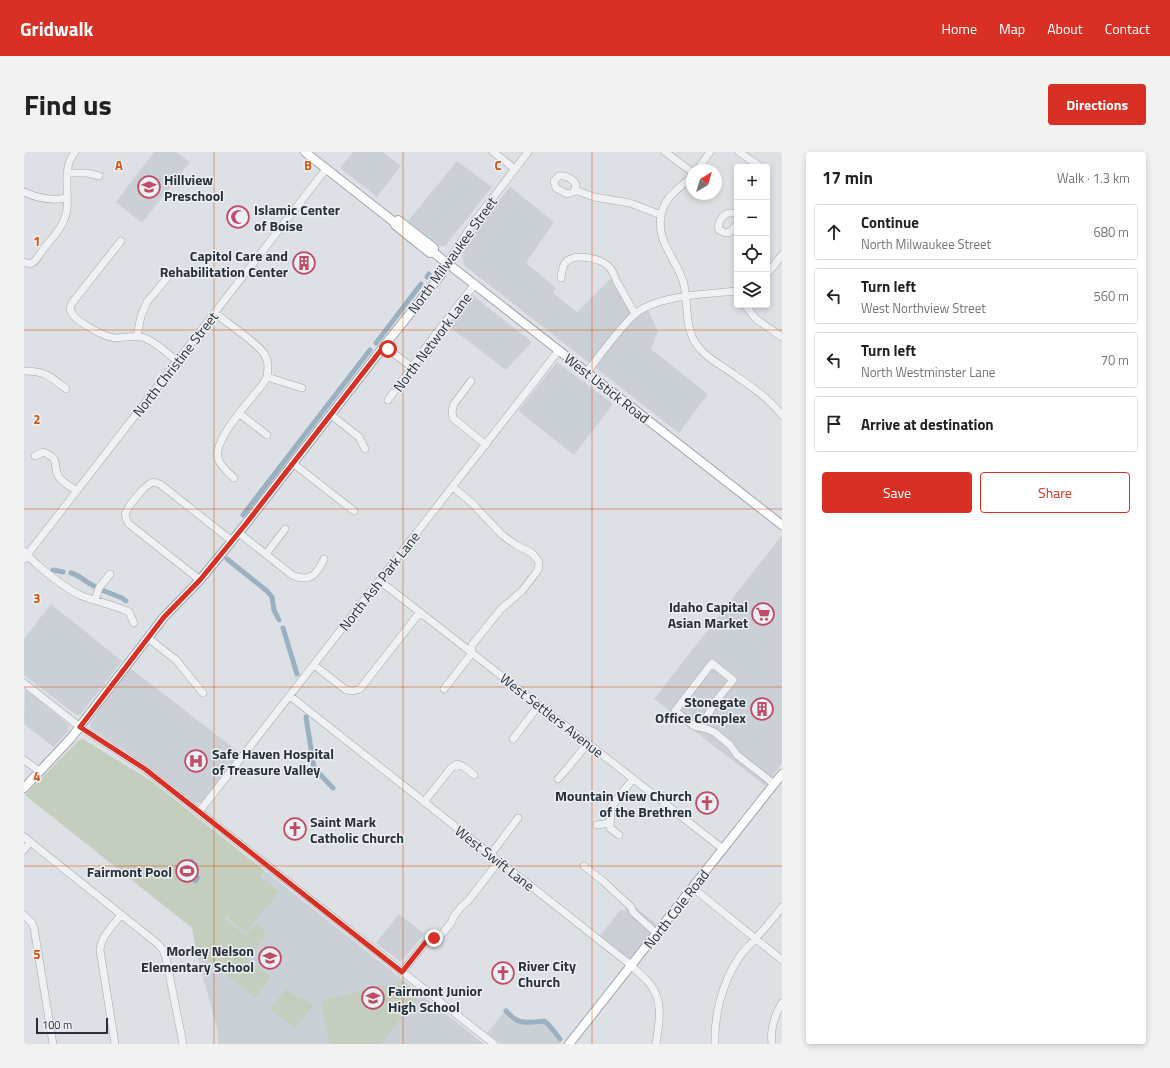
<!DOCTYPE html>
<html lang="en">
<head>
<meta charset="utf-8">
<style>
  body { margin:0; font-family:"Titillium Web",sans-serif; background:#f2f2f2; color:#202124 }
  .controls { position:absolute; right:12px; top:12px; display:grid; overflow:hidden; border-radius:4px; box-shadow:0 2px 6px #0003 }
  .controls button { width:36px; height:36px; display:grid; place-items:center; padding:0; border:0; border-bottom:1px solid #e0e0e0; background:#fff; color:#202124; font:20px sans-serif }
  .compass { position:absolute; left:662px; top:12px; width:36px; height:36px; border-radius:50%; background:#fff; box-shadow:0 2px 6px #0003; rotate:38deg }
  .scale { position:absolute; left:12px; bottom:10px; width:72px; box-sizing:border-box; padding-left:4px; border:2px solid #28303a; border-top:0; font-size:11px; line-height:14px; white-space:nowrap; color:#28303a; -webkit-text-stroke:3px #eceff3; paint-order:stroke }
  .stop { position:absolute; width:12px; height:12px; margin:-9px; border:3px solid #d93025; border-radius:50%; background:#fff }
  .stop.end { background:#d93025; border-color:#fff; box-shadow:0 1px 4px #0008 }
  .list { margin:0; padding:0; list-style:none }
  h2 { display:flex; justify-content:space-between; align-items:center; height:52px; margin:0; padding:0 16px; font-size:17px }
  h2 small { font-size:13px; font-weight:400; color:#757577 }
  .list li { display:grid; grid-template-columns:26px 1fr auto; gap:12px; align-items:center; box-sizing:border-box; height:56px; margin:0 8px 8px; padding:0 8px; border:1px solid #e0e0e0; border-radius:4px }
  .list b { display:block; font-size:15px; white-space:nowrap }
  .list p { margin:0; font-size:13px; white-space:nowrap; color:#757577 }
  .list em { font-size:13px; font-style:normal; color:#757577 }
  .actions { display:flex; gap:8px; padding:12px 16px }
  .actions a { flex:1; padding:9px 0; border:1px solid #d93025; border-radius:4px; text-align:center; font-size:14px; color:#d93025 }
  .actions .main { background:#d93025; color:#fff }
  .icon { flex:none; width:22px; height:22px; fill:none; stroke:currentColor; stroke-width:2; stroke-linecap:round; stroke-linejoin:round }
  .map { position:relative; flex:none; width:758px; height:892px; overflow:hidden; border-radius:4px }
  header { display:flex; align-items:center; gap:24px; box-sizing:border-box; height:56px; padding:0 20px; background:#d93025; color:#fff }
  header strong { font-size:19px }
  nav { display:flex; gap:22px; margin-inline-start:auto; font-size:14px }
  .intro { display:flex; align-items:center; justify-content:space-between; box-sizing:border-box; height:96px; padding:0 24px }
  h1 { margin:0; font-size:28px }
  .button { padding:10px 18px; border-radius:4px; background:#d93025; color:#fff; font-size:14px; font-weight:700 }
  main { display:flex; gap:24px; padding:0 24px }
  aside { flex:1; background:#fff; border-radius:4px; box-shadow:0 2px 6px #0003 }
  .map>svg:first-child { display:block }
</style>
</head>
<body>
<header>
<strong>Gridwalk</strong>
<nav><a>Home</a><a>Map</a><a>About</a><a>Contact</a></nav>
</header>
<div class="intro"><h1>Find us</h1><a class="button">Directions</a></div>
<main>
<div class="map">
<svg width="758" height="892" viewBox="0 0 758 892">
  <rect width="100%" height="100%" fill="#dde1e5"/>
  <path fill="#cbd0d6" d="M130,0H152L166,10L118,71L92,50Z
    M329,0H359L377,14L353,45L316,16Z
    M433,9L468,35L421,94H416L384,69Z
    M486,35L530,70L502,111L532,136L529,141L553,160L587,126L610,167L624,158L634,179L627,197L684,242L655,281L440,113L438,103L448,83Z
    M447,142L508,190L482,218L423,173Z
    M533,210L589,252L550,303L494,259Z
    M758,383V611L741,634L630,547Z
    M27,452L98,509L57,562L54,563L51,562L0,523V487Z
    M106,516L216,601L177,651H172L127,616L68,577L66,574L67,570Z
    M1,537L45,573L44,579L30,595L0,572Z
    M241,719L331,790L460,892H194L193,876L173,803Z
    M606,751L633,772L606,807L575,785L597,757L600,759Z
    M375,762L400,782L377,810L352,791Z
    M480,860L484,866L491,869L501,872L521,871L537,890L535,892H478L463,881Z"/>
  <path fill="#c4cebf" d="M59,587L126,628L241,719L236,724L255,740L222,781L203,765L201,767L222,784L233,771L241,778L239,781L242,784L224,807L247,825L231,846L175,801L173,803L168,776L1,643L55,588Z
    M375,828L395,844L357,892H306L297,852L300,848L356,833C365,836 368,836 375,828Z
    M262,836L276,847L279,845L290,853L271,877L246,857Z"/>
  <path fill="#9bb1c2" d="M167,706L174,712L169,719L177,725L172,732L157,720Z"/>
  <g fill="none" stroke-linecap="round" stroke-linejoin="round">
    <path stroke="#9bb1c2" stroke-width="5" d="M403,125L405,122
      M352,191L397,132
      M219,363L346,198
      M203,407L243,439L248,445L250,458L255,468
      M29,418L39,420
      M47,421C56,423 61,430 70,434
      M78,438L98,446L102,449
      M259,476L273,522
      M282,565L290,616L309,636
      M482,859C494,873 502,871 520,869L525,873L536,887"/>
    <g stroke="#a3a8ae" stroke-width="8">
      <path id="minor" d="M469,0L491,17
        M641,0L668,20
        M715,0L737,15
        M673,18L686,0
        M43,21H63L75,24
        M535,24C541,23 550,27 552,33L550,40L543,42L532,36L530,29Z
        M668,24C656,37 640,44 637,64C632,89 652,107 659,129C666,153 658,178 677,198C684,206 693,211 702,217C722,231 743,244 758,263
        M551,38L570,45L606,51L637,63
        M0,40C13,46 29,49 43,46
        M713,63C704,56 692,68 695,78L702,81L706,80L713,73
        M97,89L48,151C47,154 45,156 47,160C51,169 80,185 91,186C101,186 110,182 121,186C133,191 144,202 153,209
        M0,110L6,112C12,110 16,102 20,96C30,84 41,73 43,57C45,38 38,16 51,0
        M423,111L451,69L504,0
        M743,122L758,103
        M537,126C538,121 538,115 541,111C550,100 578,106 586,116C589,120 591,125 593,130C599,141 605,151 611,162
        M721,153L732,167L758,185
        M191,161C203,171 235,192 241,203C245,210 244,217 243,225L278,236
        M113,184L117,164L123,150L143,126
        M360,194L389,216
        M0,219C21,219 26,224 42,237
        M563,220C578,201 592,180 610,163C631,143 685,142 713,139
        M447,229L430,252L428,259L429,266L462,293
        M364,248L411,183L451,132
        M216,262L243,283
        M307,263L335,285L341,297
        M11,304L19,300C39,308 27,314 35,325C39,331 47,335 53,339
        M270,312L330,359
        M210,326C204,320 196,314 194,306C189,288 227,247 239,232L243,225
        M215,381L268,423C287,431 293,422 300,407
        M0,399C10,412 43,438 58,444C74,450 90,453 105,460L110,471
        M242,402L261,377
        M0,407L302,17
        M176,428L105,372C103,368 100,364 102,360C105,353 122,332 129,330L136,332L208,389
        M356,429L699,697
        M71,448L75,436L86,422
        M124,486L152,508L179,541
        M290,513L322,538L329,539L336,537L396,460
        M0,531L56,575L121,617L470,892
        M420,537L448,501V493L477,457L498,439L514,418L515,410L508,401L492,393L478,383L448,351L429,335
        M266,544L603,810C611,817 619,824 626,832C640,850 635,871 632,892
        M677,575L691,550L709,528L688,511L651,559L670,574L683,577L690,580L706,593L713,603L750,632
        M489,587L515,553
        M0,608L15,619
        M534,627L542,618L564,591
        M400,650L427,616L433,612L440,615L450,623
        M175,660L535,198
        M573,673L586,671
        M595,683L586,676L587,655L609,627
        M0,685L134,792L139,798L142,806L159,892
        M0,698L6,690
        M467,702L494,666
        M560,714L580,730L607,755L609,760L633,782
        M669,736L758,808
        M0,763L8,771L10,776L29,892
        M378,820L401,791L418,782L427,771L430,764L438,754L444,749L475,709
        M91,892L76,798C77,784 89,774 97,763
        M691,892C690,863 698,832 714,807C719,799 726,793 732,786C741,776 750,766 758,755
        M748,892C746,876 750,864 758,851"/>
    </g>
    <g stroke="#9da6b0" stroke-width="10">
      <path id="major" d="M281,0L370,70L371,73L406,101L409,100L423,111L758,373
        M370,70L374,68L410,96L409,100
        M0,636L47,586L140,465L176,428L221,373L364,189L416,124L423,111
        M545,892L758,622"/>
    </g>
    <use href="#minor" stroke="#eff1f4" stroke-width="7"/>
    <use href="#major" stroke="#fff" stroke-width="8"/>
  </g>
  <g fill="none" stroke-linecap="round" stroke-linejoin="round">
    <path stroke="#d93025" stroke-width="5" d="M364,197L360,194L221,373L176,428L140,465L56,575L121,617L378,820L401,791L410,786"/>
  </g>
  <path fill="none" stroke="#d55511" stroke-width="1" stroke-opacity="0.55" d="M190,0V892M379,0V892M568,0V892M0,178H758M0,357H758M0,535H758M0,714H758"/>
  <defs>
    <g id="school-ring" transform="scale(1.15)"><circle r="9.5" fill="#eceff3" stroke="#c04c65" stroke-width="1.5"/><path d="M0-5L7-2L0 1L-7-2ZM-4 1L0 2.5L4 1V4Q0 6-4 4Z" fill="#c04c65"/></g>
    <g id="mosque-ring" transform="scale(1.15)"><circle r="9.5" fill="#eceff3" stroke="#c04c65" stroke-width="1.5"/><path d="M3.5-4.9A6 6 0 1 0 3.5 4.9A5 5 0 1 1 3.5-4.9Z" fill="#c04c65"/></g>
    <g id="building-ring" transform="scale(1.15)"><circle r="9.5" fill="#eceff3" stroke="#c04c65" stroke-width="1.5"/><path d="M-4-6H4V6H1V3H-1V6H-4ZM-2.5-4.3h1.7v1.8h-1.7ZM.8-4.3h1.7v1.8H.8ZM-2.5-1h1.7V.8h-1.7ZM.8-1h1.7V.8H.8Z" fill="#c04c65"/></g>
    <g id="supermarket-ring" transform="scale(1.15)"><circle r="9.5" fill="#eceff3" stroke="#c04c65" stroke-width="1.5"/><path d="M-6-5.5h2.5l.6 2H6L4.5 2H-2.5L-4.4-4H-6ZM-1.5 3.2a1.3 1.3 0 1 0 .1 0ZM3 3.2a1.3 1.3 0 1 0 .1 0Z" fill="#c04c65"/></g>
    <g id="hospital-ring" transform="scale(1.15)"><circle r="9.5" fill="#eceff3" stroke="#c04c65" stroke-width="1.5"/><path d="M-5-5h3v3.5h4V-5h3V5h-3V1.5h-4V5h-3Z" fill="#c04c65"/></g>
    <g id="church-ring" transform="scale(1.15)"><circle r="9.5" fill="#eceff3" stroke="#c04c65" stroke-width="1.5"/><path d="M-1.2-6h2.4v3.5h3.3v2.4h-3.3V6h-2.4V-.1h-3.3v-2.4h3.3Z" fill="#c04c65"/></g>
    <g id="stadium-ring" transform="scale(1.15)"><circle r="9.5" fill="#eceff3" stroke="#c04c65" stroke-width="1.5"/><path d="M0-5a6.5 5 0 1 0 0 10a6.5 5 0 1 0 0-10ZM-3.5-1.8h7v3.6h-7Z" fill="#c04c65"/></g>
  </defs>
  <g fill-rule="evenodd">
    <use href="#school-ring" x="125" y="35"/>
    <use href="#mosque-ring" x="214" y="65"/>
    <use href="#building-ring" x="280" y="111"/>
    <use href="#supermarket-ring" x="739" y="462"/>
    <use href="#building-ring" x="738" y="557"/>
    <use href="#hospital-ring" x="172" y="609"/>
    <use href="#church-ring" x="683" y="651"/>
    <use href="#church-ring" x="271" y="677"/>
    <use href="#stadium-ring" x="163" y="719"/>
    <use href="#school-ring" x="246" y="806"/>
    <use href="#church-ring" x="479" y="821"/>
    <use href="#school-ring" x="349" y="846"/>
  </g>
  <g text-anchor="middle" dominant-baseline="central" stroke-width="3" stroke-linejoin="round" paint-order="stroke">
    <g font-size="14" font-weight="bold" fill="#28303a" stroke="#eceff3" text-anchor="start">
      <text x="140" y="27">Hillview<tspan x="140" dy="16">Preschool</tspan></text>
      <text x="230" y="57">Islamic Center<tspan x="230" dy="16">of Boise</tspan></text>
      <text x="264" y="103" text-anchor="end">Capitol Care and<tspan x="264" dy="16">Rehabilitation Center</tspan></text>
      <text x="724" y="454" text-anchor="end">Idaho Capital<tspan x="724" dy="16">Asian Market</tspan></text>
      <text x="722" y="549" text-anchor="end">Stonegate<tspan x="722" dy="16">Office Complex</tspan></text>
      <text x="188" y="601">Safe Haven Hospital<tspan x="188" dy="16">of Treasure Valley</tspan></text>
      <text x="668" y="643" text-anchor="end">Mountain View Church<tspan x="668" dy="16">of the Brethren</tspan></text>
      <text x="286" y="669">Saint Mark<tspan x="286" dy="16">Catholic Church</tspan></text>
      <text x="148" y="719" text-anchor="end">Fairmont Pool</text>
      <text x="230" y="798" text-anchor="end">Morley Nelson<tspan x="230" dy="16">Elementary School</tspan></text>
      <text x="494" y="813">River City<tspan x="494" dy="16">Church</tspan></text>
      <text x="364" y="838">Fairmont Junior<tspan x="364" dy="16">High School</tspan></text>
    </g>
    <g font-size="14" fill="#28303a" stroke="#eceff3">
      <text transform="translate(428 103) rotate(-54)">North Milwaukee Street</text>
      <text transform="translate(408 190) rotate(-53)">North Network Lane</text>
      <text transform="translate(151 212) rotate(-52)">North Christine Street</text>
      <text transform="translate(583 236) rotate(38)">West Ustick Road</text>
      <text transform="translate(355 429) rotate(-52)">North Ash Park Lane</text>
      <text transform="translate(528 563) rotate(38)">West Settlers Avenue</text>
      <text transform="translate(471 706) rotate(38)">West Swift Lane</text>
      <text transform="translate(652 757) rotate(-52)">North Cole Road</text>
    </g>
  </g>
  <g font-size="13" text-anchor="middle" font-weight="bold" fill="#d55511" stroke="#eceff3" stroke-width="3" stroke-linejoin="round" paint-order="stroke">
    <text x="95" y="18">A</text>
    <text x="284" y="18">B</text>
    <text x="474" y="18">C</text>
    <text x="13" y="94">1</text>
    <text x="13" y="272">2</text>
    <text x="13" y="451">3</text>
    <text x="13" y="629">4</text>
    <text x="13" y="807">5</text>
  </g>
</svg>
<div class="controls">
<button>+</button>
<button>−</button>
<button><svg class="icon" aria-label="locate" viewBox="0 0 24 24"><circle cx="12" cy="12" r="6"/><path d="M12 2v4M12 18v4M2 12h4M18 12h4"/></svg></button>
<button><svg class="icon" aria-label="layers" viewBox="0 0 24 24"><path d="M12 4l9 5-9 5-9-5zM3 14l9 5 9-5"/></svg></button>
</div>
<svg class="compass" viewBox="-18 -18 36 36"><path d="M0-13l5 13h-10z" fill="#e53935"/><path d="M0 13l5-13h-10z" fill="#757577"/></svg>
<div class="scale">100 m</div>
<div class="stop" style="left:364px;top:197px"></div>
<div class="stop end" style="left:410px;top:786px"></div>
</div>
<aside>
<h2>17 min<small>Walk · 1.3 km</small></h2>
<ul class="list">
<li><svg class="icon" aria-label="ahead" viewBox="0 0 24 24"><path d="M12 20V5M6 11l6-6 6 6"/></svg><div><b>Continue</b><p>North Milwaukee Street</p></div><em>680 m</em></li>
<li><svg class="icon" aria-label="left" viewBox="0 0 24 24"><path d="M17 20v-9H6M10 6l-5 5 5 5"/></svg><div><b>Turn left</b><p>West Northview Street</p></div><em>560 m</em></li>
<li><svg class="icon" aria-label="left" viewBox="0 0 24 24"><path d="M17 20v-9H6M10 6l-5 5 5 5"/></svg><div><b>Turn left</b><p>North Westminster Lane</p></div><em>70 m</em></li>
<li><svg class="icon" aria-label="arrive" viewBox="0 0 24 24"><path d="M6 21V4h12l-3 4 3 4H6"/></svg><div><b>Arrive at destination</b></div></li>
</ul>
<div class="actions"><a class="main">Save</a><a>Share</a></div>
</aside>
</main>
</body>
</html>
